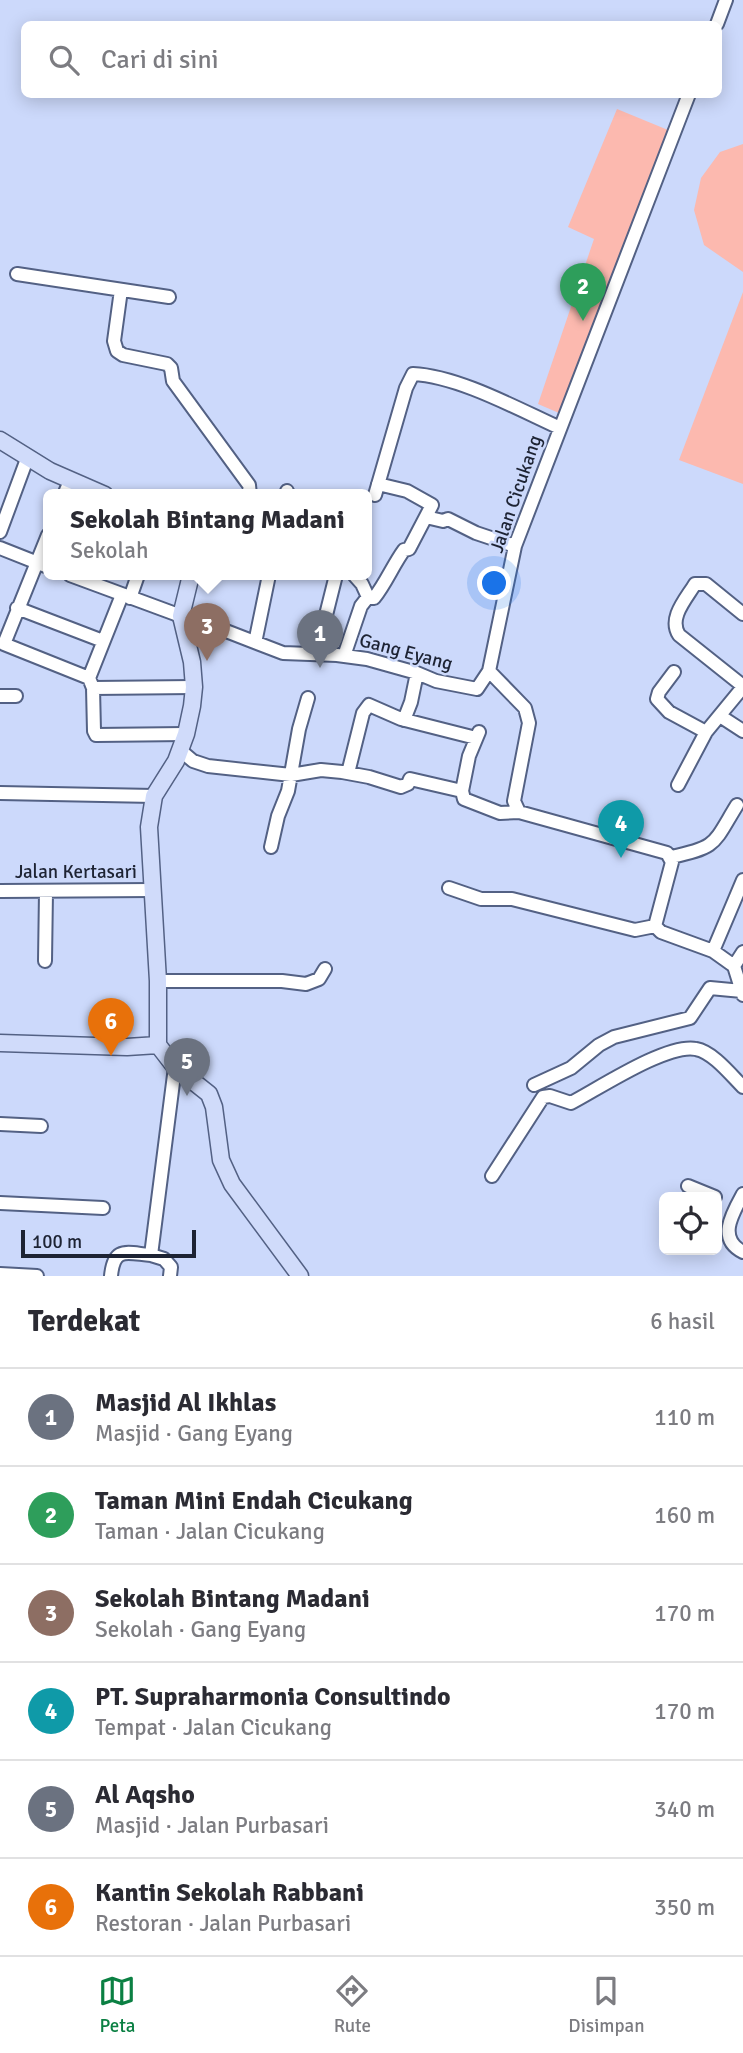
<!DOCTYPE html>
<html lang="id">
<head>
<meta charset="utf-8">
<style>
  body { margin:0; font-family:Signika,sans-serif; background:#f7f7f7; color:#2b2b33 }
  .controls { position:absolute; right:21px; bottom:21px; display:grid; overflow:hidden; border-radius:10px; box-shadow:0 4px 18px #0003 }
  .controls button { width:63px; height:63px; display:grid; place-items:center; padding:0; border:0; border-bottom:2px solid #e1e1e2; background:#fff; color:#2b2b33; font:35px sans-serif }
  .scale { position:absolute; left:21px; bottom:18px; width:175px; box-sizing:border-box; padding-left:7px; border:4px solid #1d2333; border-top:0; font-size:19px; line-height:24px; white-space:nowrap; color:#1d2333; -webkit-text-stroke:5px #ccd9fb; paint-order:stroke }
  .you { position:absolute; left:495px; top:584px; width:24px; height:24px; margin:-18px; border:5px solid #fff; border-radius:50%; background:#1a73e8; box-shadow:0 0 0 10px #1a73e833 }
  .badge { display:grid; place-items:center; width:46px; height:46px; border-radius:50%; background:#0b8043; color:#fff; font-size:23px; font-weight:700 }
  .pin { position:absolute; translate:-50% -58px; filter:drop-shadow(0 2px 4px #0008) }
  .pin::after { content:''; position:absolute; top:37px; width:24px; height:21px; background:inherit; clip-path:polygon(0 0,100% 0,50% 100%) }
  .popup { position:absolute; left:43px; top:489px; width:329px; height:91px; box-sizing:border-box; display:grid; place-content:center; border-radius:10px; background:#fff; filter:drop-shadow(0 2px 5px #0005); font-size:23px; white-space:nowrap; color:#7c7c81 }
  .popup b { font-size:26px; color:#2b2b33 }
  .popup::after { content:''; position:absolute; left:50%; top:100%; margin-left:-14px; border:14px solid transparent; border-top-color:#fff }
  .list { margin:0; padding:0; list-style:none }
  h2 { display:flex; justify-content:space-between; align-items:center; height:91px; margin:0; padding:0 28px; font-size:30px }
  h2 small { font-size:23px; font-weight:400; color:#7c7c81 }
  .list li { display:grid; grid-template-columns:46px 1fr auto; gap:21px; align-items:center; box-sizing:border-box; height:98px; padding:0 28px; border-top:2px solid #e1e1e2 }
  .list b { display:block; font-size:26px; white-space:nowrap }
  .list p { margin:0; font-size:23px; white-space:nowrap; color:#7c7c81 }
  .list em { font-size:23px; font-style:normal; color:#7c7c81 }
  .icon { flex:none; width:38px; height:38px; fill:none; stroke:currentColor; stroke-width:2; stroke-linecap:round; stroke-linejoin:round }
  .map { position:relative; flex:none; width:743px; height:1276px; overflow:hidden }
  .search { position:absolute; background:#fff; box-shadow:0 4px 18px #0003; left:21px; right:21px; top:21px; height:77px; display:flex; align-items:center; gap:18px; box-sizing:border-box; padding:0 24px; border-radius:10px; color:#7c7c81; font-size:26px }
  .sheet { height:679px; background:#fff }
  nav { display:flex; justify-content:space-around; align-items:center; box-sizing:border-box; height:98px; border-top:2px solid #e1e1e2; background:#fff; font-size:19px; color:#7c7c81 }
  nav a { display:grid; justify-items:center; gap:4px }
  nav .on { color:#0b8043 }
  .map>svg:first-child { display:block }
</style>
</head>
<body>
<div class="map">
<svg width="743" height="1276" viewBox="0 0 743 1276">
  <rect width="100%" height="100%" fill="#ccd9fb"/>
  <path fill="#fcb9af" d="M617,109L668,130L566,416L538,404L594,239L568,227Z
    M743,144V272L704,245L694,210L701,178L720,152Z
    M743,292V484L679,460Z"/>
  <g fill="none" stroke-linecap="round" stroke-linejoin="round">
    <g stroke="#536184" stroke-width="16">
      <path id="street" d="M717,24L726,0
        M689,94L515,546L489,671L525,708L529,723L514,801L519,812L667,853L672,862L655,926L661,932L713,951L734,966L743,995
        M17,274L169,297
        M121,290L114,341L117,351L123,355L167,364L171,368L173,381L249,485L250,495
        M287,491L288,495
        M64,495L70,481
        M375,495L406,388L413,374C458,376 518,409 560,428
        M426,517L443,521L448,519L476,533L515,546
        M0,532L27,459
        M48,535L4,644L89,678
        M0,548L48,567
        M70,575L181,616
        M354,575L362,584L368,597
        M122,595L89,678L93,688L94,731L96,735L186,734
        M130,598L138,575
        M17,608L103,641
        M743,614L706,584H695C686,599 668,618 679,635L743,686
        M183,623L226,631L283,653L337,655L367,659L417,673L436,681L477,689L489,671
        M256,638L269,575
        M318,647L336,575
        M344,656L361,606L368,597L374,598C386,583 393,565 404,550L409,549L432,505L407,491L378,484
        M674,672L659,692L657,699L669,712L706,732
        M93,688L194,687
        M0,696H16
        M720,716L743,731
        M404,720L411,702L417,673
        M180,750L193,761L208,766L291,775L321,770L342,772L369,777L401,787L408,784L410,779L462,791L464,799L500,813L519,812
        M348,773L363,713L369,705L401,719L476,738
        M678,785L706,732L743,687
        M462,791L469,756L479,732
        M0,793L154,796
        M271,847L278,816L288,791L299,729L308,698
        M671,857C718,847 713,844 737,805
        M449,888L481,899H512L635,930L655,926
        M0,891L153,890
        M713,951L743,880
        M45,961L46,892
        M734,966L743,952
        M158,981H282L306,984L319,979L325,969
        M534,1085L571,1068L599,1045L614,1037L690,1018L710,988L742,991
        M0,1124L41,1126
        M492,1176L543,1097L550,1096L571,1103C598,1089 667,1043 696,1049C713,1052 731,1075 743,1087
        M688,1186L715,1197
        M743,1194C732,1214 717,1239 743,1252
        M0,1203L103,1208
        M0,1274L37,1276
        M111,1276C114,1246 126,1253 151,1255
        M170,1276L171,1267L164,1259L151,1255L175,1067"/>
    </g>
    <g stroke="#536184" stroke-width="19">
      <path id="secondary" d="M0,440L50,471L105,495
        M191,575L181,616L192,662L194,687L192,706L186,734L176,761L154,796L149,827L158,981V1045L175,1067L209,1094L214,1107L221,1160L232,1184L300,1276
        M0,1043L127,1047L158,1045"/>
    </g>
    <use href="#street" stroke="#fff" stroke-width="12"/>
    <use href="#secondary" stroke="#d0dbfa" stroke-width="16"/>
  </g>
  <g text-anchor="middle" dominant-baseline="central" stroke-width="5" stroke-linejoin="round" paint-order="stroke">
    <g font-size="19" fill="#1d2333" stroke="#ccd9fb">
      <text transform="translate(516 494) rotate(-71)">Jalan Cicukang</text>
      <text transform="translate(406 652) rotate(15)">Gang Eyang</text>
      <text x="76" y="872">Jalan Kertasari</text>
    </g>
  </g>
</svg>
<div class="controls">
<button><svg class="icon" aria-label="locate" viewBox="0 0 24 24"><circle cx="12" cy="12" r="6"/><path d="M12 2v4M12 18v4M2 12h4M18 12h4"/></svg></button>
</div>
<div class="scale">100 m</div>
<div class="you"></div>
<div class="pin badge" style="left:320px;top:668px;background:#6b7280">1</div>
<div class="pin badge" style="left:583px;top:321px;background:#2e9e5b">2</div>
<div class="pin badge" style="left:207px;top:661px;background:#8d6e63">3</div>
<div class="popup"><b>Sekolah Bintang Madani</b>Sekolah</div>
<div class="pin badge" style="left:621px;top:858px;background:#0f9aa8">4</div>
<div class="pin badge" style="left:187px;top:1096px;background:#6b7280">5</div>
<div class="pin badge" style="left:111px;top:1056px;background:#e8710a">6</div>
<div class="search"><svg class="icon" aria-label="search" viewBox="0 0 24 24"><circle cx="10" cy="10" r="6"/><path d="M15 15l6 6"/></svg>Cari di sini</div>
</div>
<section class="sheet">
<h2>Terdekat<small>6 hasil</small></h2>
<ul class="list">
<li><span class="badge" style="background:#6b7280">1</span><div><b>Masjid Al Ikhlas</b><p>Masjid · Gang Eyang</p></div><em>110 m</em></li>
<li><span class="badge" style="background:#2e9e5b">2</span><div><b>Taman Mini Endah Cicukang</b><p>Taman · Jalan Cicukang</p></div><em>160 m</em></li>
<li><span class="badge" style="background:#8d6e63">3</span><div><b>Sekolah Bintang Madani</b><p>Sekolah · Gang Eyang</p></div><em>170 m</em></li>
<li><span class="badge" style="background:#0f9aa8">4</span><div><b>PT. Supraharmonia Consultindo</b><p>Tempat · Jalan Cicukang</p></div><em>170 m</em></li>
<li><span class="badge" style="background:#6b7280">5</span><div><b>Al Aqsho</b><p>Masjid · Jalan Purbasari</p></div><em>340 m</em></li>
<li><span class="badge" style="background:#e8710a">6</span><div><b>Kantin Sekolah Rabbani</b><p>Restoran · Jalan Purbasari</p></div><em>350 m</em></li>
</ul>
</section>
<nav>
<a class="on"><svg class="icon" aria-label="map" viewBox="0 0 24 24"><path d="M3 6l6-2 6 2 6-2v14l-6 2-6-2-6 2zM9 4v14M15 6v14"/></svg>Peta</a>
<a><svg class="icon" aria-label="directions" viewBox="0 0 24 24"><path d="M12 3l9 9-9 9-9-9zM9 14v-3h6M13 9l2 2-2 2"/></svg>Rute</a>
<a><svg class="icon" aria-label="saved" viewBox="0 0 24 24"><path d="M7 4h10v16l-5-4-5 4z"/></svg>Disimpan</a>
</nav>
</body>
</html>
